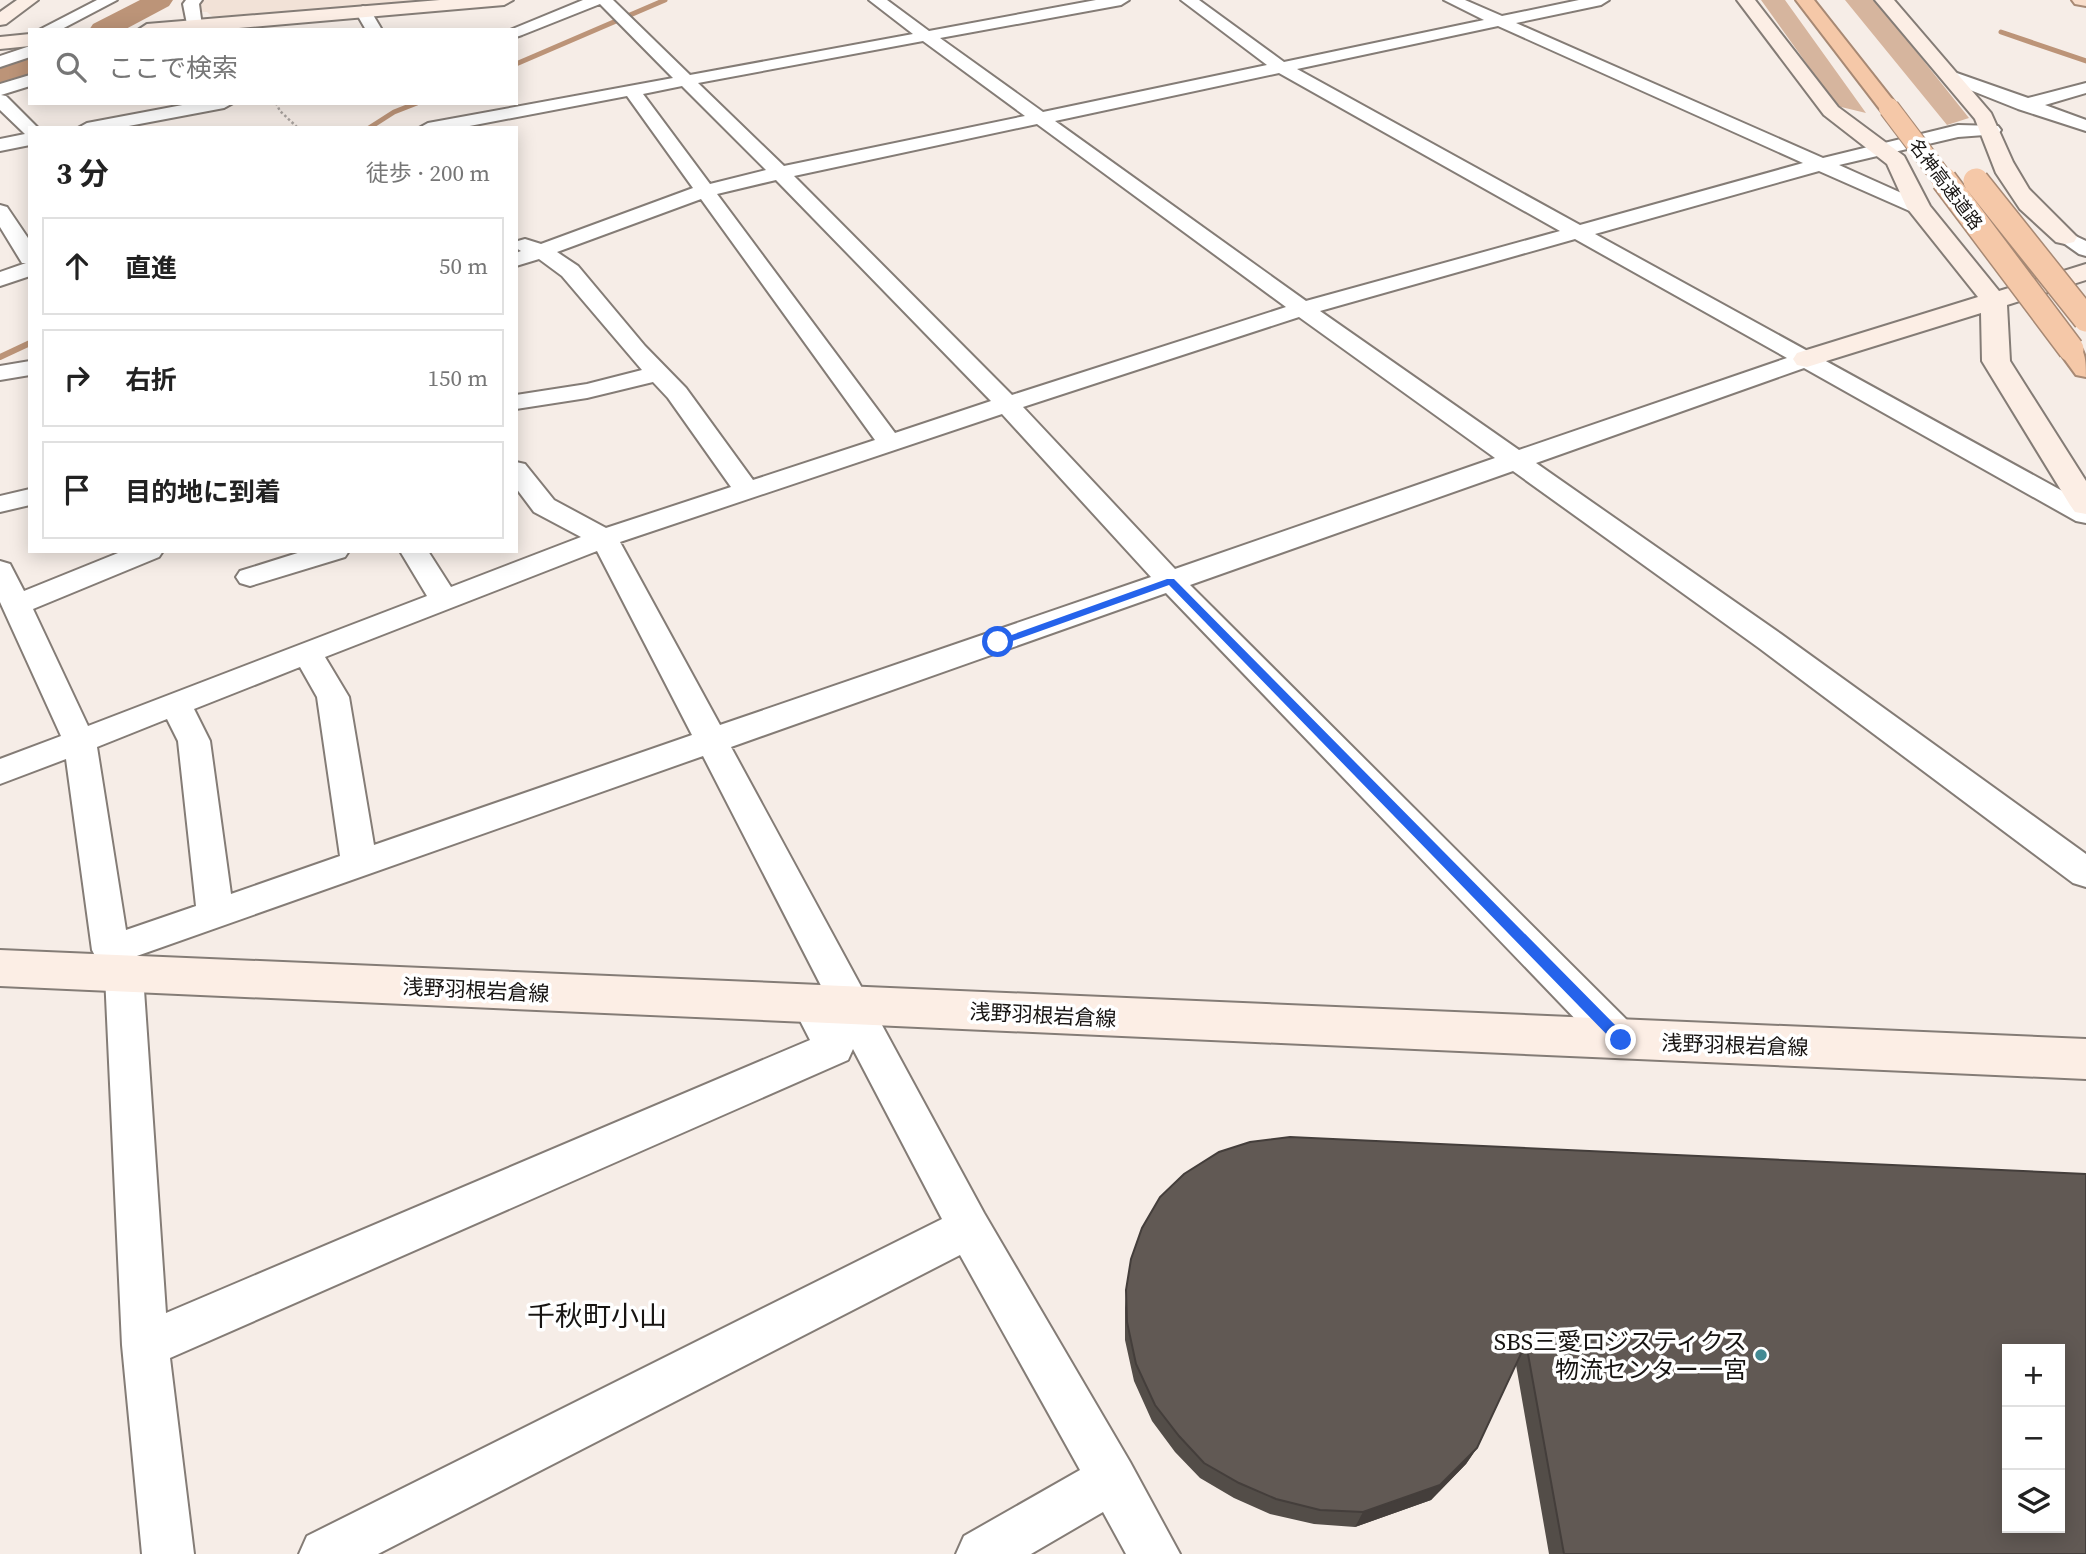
<!DOCTYPE html>
<html lang="ja">
<head>
<meta charset="utf-8">
<style>
  body { margin:0; font-family:"Source Serif 4","Noto Sans JP",serif; background:#f6f6f6; color:#222 }
  .controls { position:absolute; right:21px; bottom:21px; display:grid; overflow:hidden; border-radius:0px; box-shadow:0 4px 18px #0003 }
  .controls button { width:63px; height:63px; display:grid; place-items:center; padding:0; border:0; border-bottom:2px solid #e0e0e0; background:#fff; color:#222; font:35px sans-serif }
  .stop { position:absolute; width:21px; height:21px; margin:-16px; border:5px solid #2563eb; border-radius:50%; background:#fff }
  .stop.end { background:#2563eb; border-color:#fff; box-shadow:0 2px 7px #0008 }
  .list { margin:0; padding:0; list-style:none }
  h2 { display:flex; justify-content:space-between; align-items:center; height:91px; margin:0; padding:0 28px; font-size:30px }
  h2 small { font-size:23px; font-weight:400; color:#767676 }
  .list li { display:grid; grid-template-columns:46px 1fr auto; gap:21px; align-items:center; box-sizing:border-box; height:98px; margin:0 14px 14px; padding:0 14px; border:2px solid #e0e0e0; border-radius:0px }
  .list b { display:block; font-size:26px; white-space:nowrap }
  .list em { font-size:23px; font-style:normal; color:#767676 }
  .icon { flex:none; width:38px; height:38px; fill:none; stroke:currentColor; stroke-width:2; stroke-linecap:round; stroke-linejoin:round }
  .map { position:relative; flex:none; width:2086px; height:1554px; overflow:hidden }
  .search { position:absolute; background:#fff; box-shadow:0 4px 18px #0003; left:28px; top:28px; width:490px; height:77px; display:flex; align-items:center; gap:18px; box-sizing:border-box; padding:0 24px; border-radius:0px; color:#767676; font-size:26px }
  .panel { position:absolute; background:#fff; box-shadow:0 4px 18px #0003; left:28px; top:126px; width:490px; height:427px; border-radius:0px }
  .map>svg:first-child { display:block }
</style>
</head>
<body>
<div class="map">
<svg width="2086" height="1554" viewBox="0 0 2086 1554">
  <rect width="100%" height="100%" fill="#f6ede7"/>
  <path fill="#f2e2d7" d="M198,0H442L213,17L207,12H196Z"/>
  <path fill="#d6b59e" d="M1761,0H1785L1866,113L1837,106Z
    M1845,0H1873L1880,6L1969,118L1947,125Z"/>
  <g fill="none" stroke-linecap="round" stroke-linejoin="round">
    <path stroke="#bc9478" stroke-width="5" d="M2001,32L2086,61
      M516,64L665,0
      M369,128L394,112L417,103"/>
    <path stroke="#bc9478" stroke-width="6" d="M0,357L30,343"/>
    <path fill="#bc9478" fill-rule="evenodd" d="M140,0H173L169,6L124,30H89L93,24Z
      M30,55V74L0,83V64Z"/>
    <g stroke="#847c76" stroke-width="4">
      <path id="street" d="M97,0H117L60,30H39Z
        M186,0H202L199,4L202,26L200,29H188L183,4Z
        M583,0H613L690,75L913,34L869,0H887L929,31L1096,0H1129L1121,5L940,38L1043,112L1267,65L1181,0H1199L1284,62L1484,20L1444,0H1465L1502,16L1579,0H1609L1601,5L1516,23L1823,158L1958,125L1998,126L2001,130L1998,134L1958,137L1839,165L1926,204L1929,208L1926,212H1912L1819,171L1595,234L2086,504V523L2076,521L1804,368L1536,463L1781,634L2086,854V887L2073,883L1759,648L1513,471L1190,585L1635,1028L1641,1040L1635,1052L1621,1057L1607,1052L1166,593L731,747L984,1213L1130,1462L1180,1554H1126L1103,1512L1031,1554H956L964,1536L1080,1470L960,1255L378,1554H299L307,1536L942,1219L853,1049L848,1060L170,1358L194,1554H142L122,1345L105,975L92,950L66,759L0,784V759L61,736L0,602V561L10,564L24,591L123,551H163L159,557L33,609L88,726L427,596L400,551H428L451,587L581,537L534,512L516,488V462L525,464L554,500L606,528L731,487L668,398L653,382L587,398L516,409V395L587,384L642,370L562,276L539,259L516,266V253L521,251L516,248L518,241L525,239L541,244L693,188L627,96L459,128H419L428,123L673,78L600,4L522,35L516,37V30H510ZM1498,26L1803,163L1580,225L1297,69ZM923,41L1025,116L784,166L698,83ZM1279,73L1560,231L1306,301L1055,121ZM682,86L766,170L710,184L643,94ZM1037,124L1286,307L1012,395L794,176ZM776,180L991,401L895,433L717,194ZM701,199L875,440L753,480L686,388L645,346L578,266L557,252ZM1575,239L1787,358L1519,450L1320,311ZM1299,317L1495,458L1175,569L1023,407ZM1002,414L1151,577L720,725L620,542ZM597,551L692,735L374,845L349,697L325,657ZM300,667L317,697L340,856L231,894L210,741L194,709ZM167,719L178,741L196,906L126,930L97,747ZM703,756L833,1009L825,994L811,989L797,994L792,1005L810,1040L166,1313L143,975L134,957Z
        M363,6L369,8L382,30H366L355,11Z
        M30,46V57L0,67V56Z
        M1951,71L2028,98L2086,83V93L2045,105L2086,120V131L2018,109L1945,80L1942,76Z
        M30,75V86L1,95L6,96L38,128H30V145L0,151V139L25,134L0,110V84Z
        M193,103H233L224,108L118,128H78L87,123Z
        M0,205L7,207L30,241V276L0,286V272L26,263H22L0,227Z
        M2065,231L2086,241V256L2079,254L2055,237L2058,233Z
        M30,361V375L0,380V366Z
        M30,489V505L0,512V496Z
        M304,551H349L345,557L250,586L240,583L236,577L240,571Z"/>
    </g>
    <g stroke="#847c76" stroke-width="4">
      <path id="secondary" d="M17,0H38L6,24L0,25V12Z
        M440,0H513L504,5L216,30H138L147,24Z
        M1737,0H1755L1838,107L1904,156L1930,206L1999,291L2086,264V280L2007,305L2010,361L2086,481V514L2075,512L2070,505L1982,361L1981,313L1807,367L1797,365L1793,359L1797,353L1978,297L1907,208L1887,164L1824,115Z
        M1875,0H1894L1991,113L2013,162L2029,189L2077,237L2074,242L2065,244L2056,242L2020,209L1996,173L1975,119Z
        M30,34V46L0,49V37Z
        M0,950L2086,1039V1079L0,986Z"/>
    </g>
    <g stroke="#a78974" stroke-width="4">
      <path id="primary" d="M2072,0H2086V6L2075,4Z"/>
    </g>
    <g stroke="#a78974" stroke-width="4">
      <path id="highway" d="M1796,0H1814L1896,104L1899,108L1896,112H1882Z
        M2071,341C2086,346 2086,361 2086,377L2076,375L2057,349L2061,343Z"/>
    </g>
    <path stroke="#aba4a0" stroke-width="2.5" stroke-dasharray="2.5 2.5" stroke-linecap="butt" d="M276,103L280,111L298,128"/>
    <use href="#street" fill="#fff" fill-rule="evenodd"/>
    <use href="#secondary" fill="#fceee5" fill-rule="evenodd"/>
    <use href="#primary" fill="#f9decb" fill-rule="evenodd"/>
    <use href="#highway" fill="#f5c8a8" fill-rule="evenodd"/>
    <g stroke="#a78974" stroke-width="22" stroke-linecap="butt">
      <path id="highway-bridge-far1" d="M1889,108L1945,182"/>
    </g>
    <g stroke="#a78974" stroke-width="28" stroke-linecap="butt">
      <path id="highway-bridge" d="M1944,180L2071,349
        M1976,181L2086,319"/>
    </g>
    <use href="#highway-bridge-far1" stroke="#f5c8a8" stroke-width="20"/>
    <use href="#highway-bridge" stroke="#f5c8a8" stroke-width="25"/>
  </g>
  <path fill="#534d48" d="M1160,1197L2086,1554H1549L1516,1365L1477,1448L1466,1464L1431,1500L1355,1527L1314,1524L1270,1514L1234,1498L1200,1478L1175,1452L1152,1421L1134,1381L1125,1340V1308L1126,1290Z"/>
  <path fill="#443e3b" d="M1477,1448L1466,1464L1431,1500L1355,1527L1363,1512Z"/>
  <path fill="#615954" stroke="#443e3b" stroke-width="2" fill-rule="evenodd" d="M1290,1137L2086,1174V1554H1564L1526,1343L1477,1448L1440,1485L1363,1512L1320,1510L1276,1499L1239,1483L1204,1463L1179,1436L1155,1405L1136,1364L1127,1322L1126,1290L1131,1259L1142,1228L1160,1197L1184,1174L1219,1152L1250,1142ZM2007,1349H2060V1528H2007Z"/>
  <path fill="#2563eb" d="M1167,579H1174L1626,1036V1044H1616L1169,585L1001,645L992,642Z"/>
  <circle fill="#438a93" stroke="#fff" stroke-width="2.5" cx="1761" cy="1355" r="7"/>
  <g text-anchor="middle" dominant-baseline="central" stroke-width="7" stroke-linejoin="round" paint-order="stroke">
    <g font-size="18" fill="#171412" stroke="#fff">
      <text transform="translate(1946 184) rotate(53)">名神高速道路</text>
    </g>
    <g font-size="21" fill="#171412" stroke="#fff">
      <text transform="translate(476 990) rotate(3)">浅野羽根岩倉線</text>
      <text transform="translate(1043 1015) rotate(3)">浅野羽根岩倉線</text>
      <text transform="translate(1735 1045) rotate(2)">浅野羽根岩倉線</text>
    </g>
    <g font-size="24" fill="#171412" stroke="#fff" text-anchor="end">
      <text x="1747" y="1341">SBS三愛ロジスティクス<tspan x="1747" dy="28">物流センター一宮</tspan></text>
    </g>
    <g font-size="28" fill="#171412" stroke="#fff">
      <text x="597" y="1316">千秋町小山</text>
    </g>
  </g>
</svg>
<div class="controls">
<button>+</button>
<button>−</button>
<button><svg class="icon" aria-label="layers" viewBox="0 0 24 24"><path d="M12 4l9 5-9 5-9-5zM3 14l9 5 9-5"/></svg></button>
</div>
<div class="stop" style="left:998px;top:642px"></div>
<div class="stop end" style="left:1621px;top:1040px"></div>
<div class="search"><svg class="icon" aria-label="search" viewBox="0 0 24 24"><circle cx="10" cy="10" r="6"/><path d="M15 15l6 6"/></svg>ここで検索</div>
<section class="panel">
<h2>3 分<small>徒歩 · 200 m</small></h2>
<ul class="list">
<li><svg class="icon" aria-label="ahead" viewBox="0 0 24 24"><path d="M12 20V5M6 11l6-6 6 6"/></svg><div><b>直進</b></div><em>50 m</em></li>
<li><svg class="icon" aria-label="right" viewBox="0 0 24 24"><path d="M7 20v-9h11M14 6l5 5-5 5"/></svg><div><b>右折</b></div><em>150 m</em></li>
<li><svg class="icon" aria-label="arrive" viewBox="0 0 24 24"><path d="M6 21V4h12l-3 4 3 4H6"/></svg><div><b>目的地に到着</b></div></li>
</ul>
</section>
</div>
</body>
</html>
